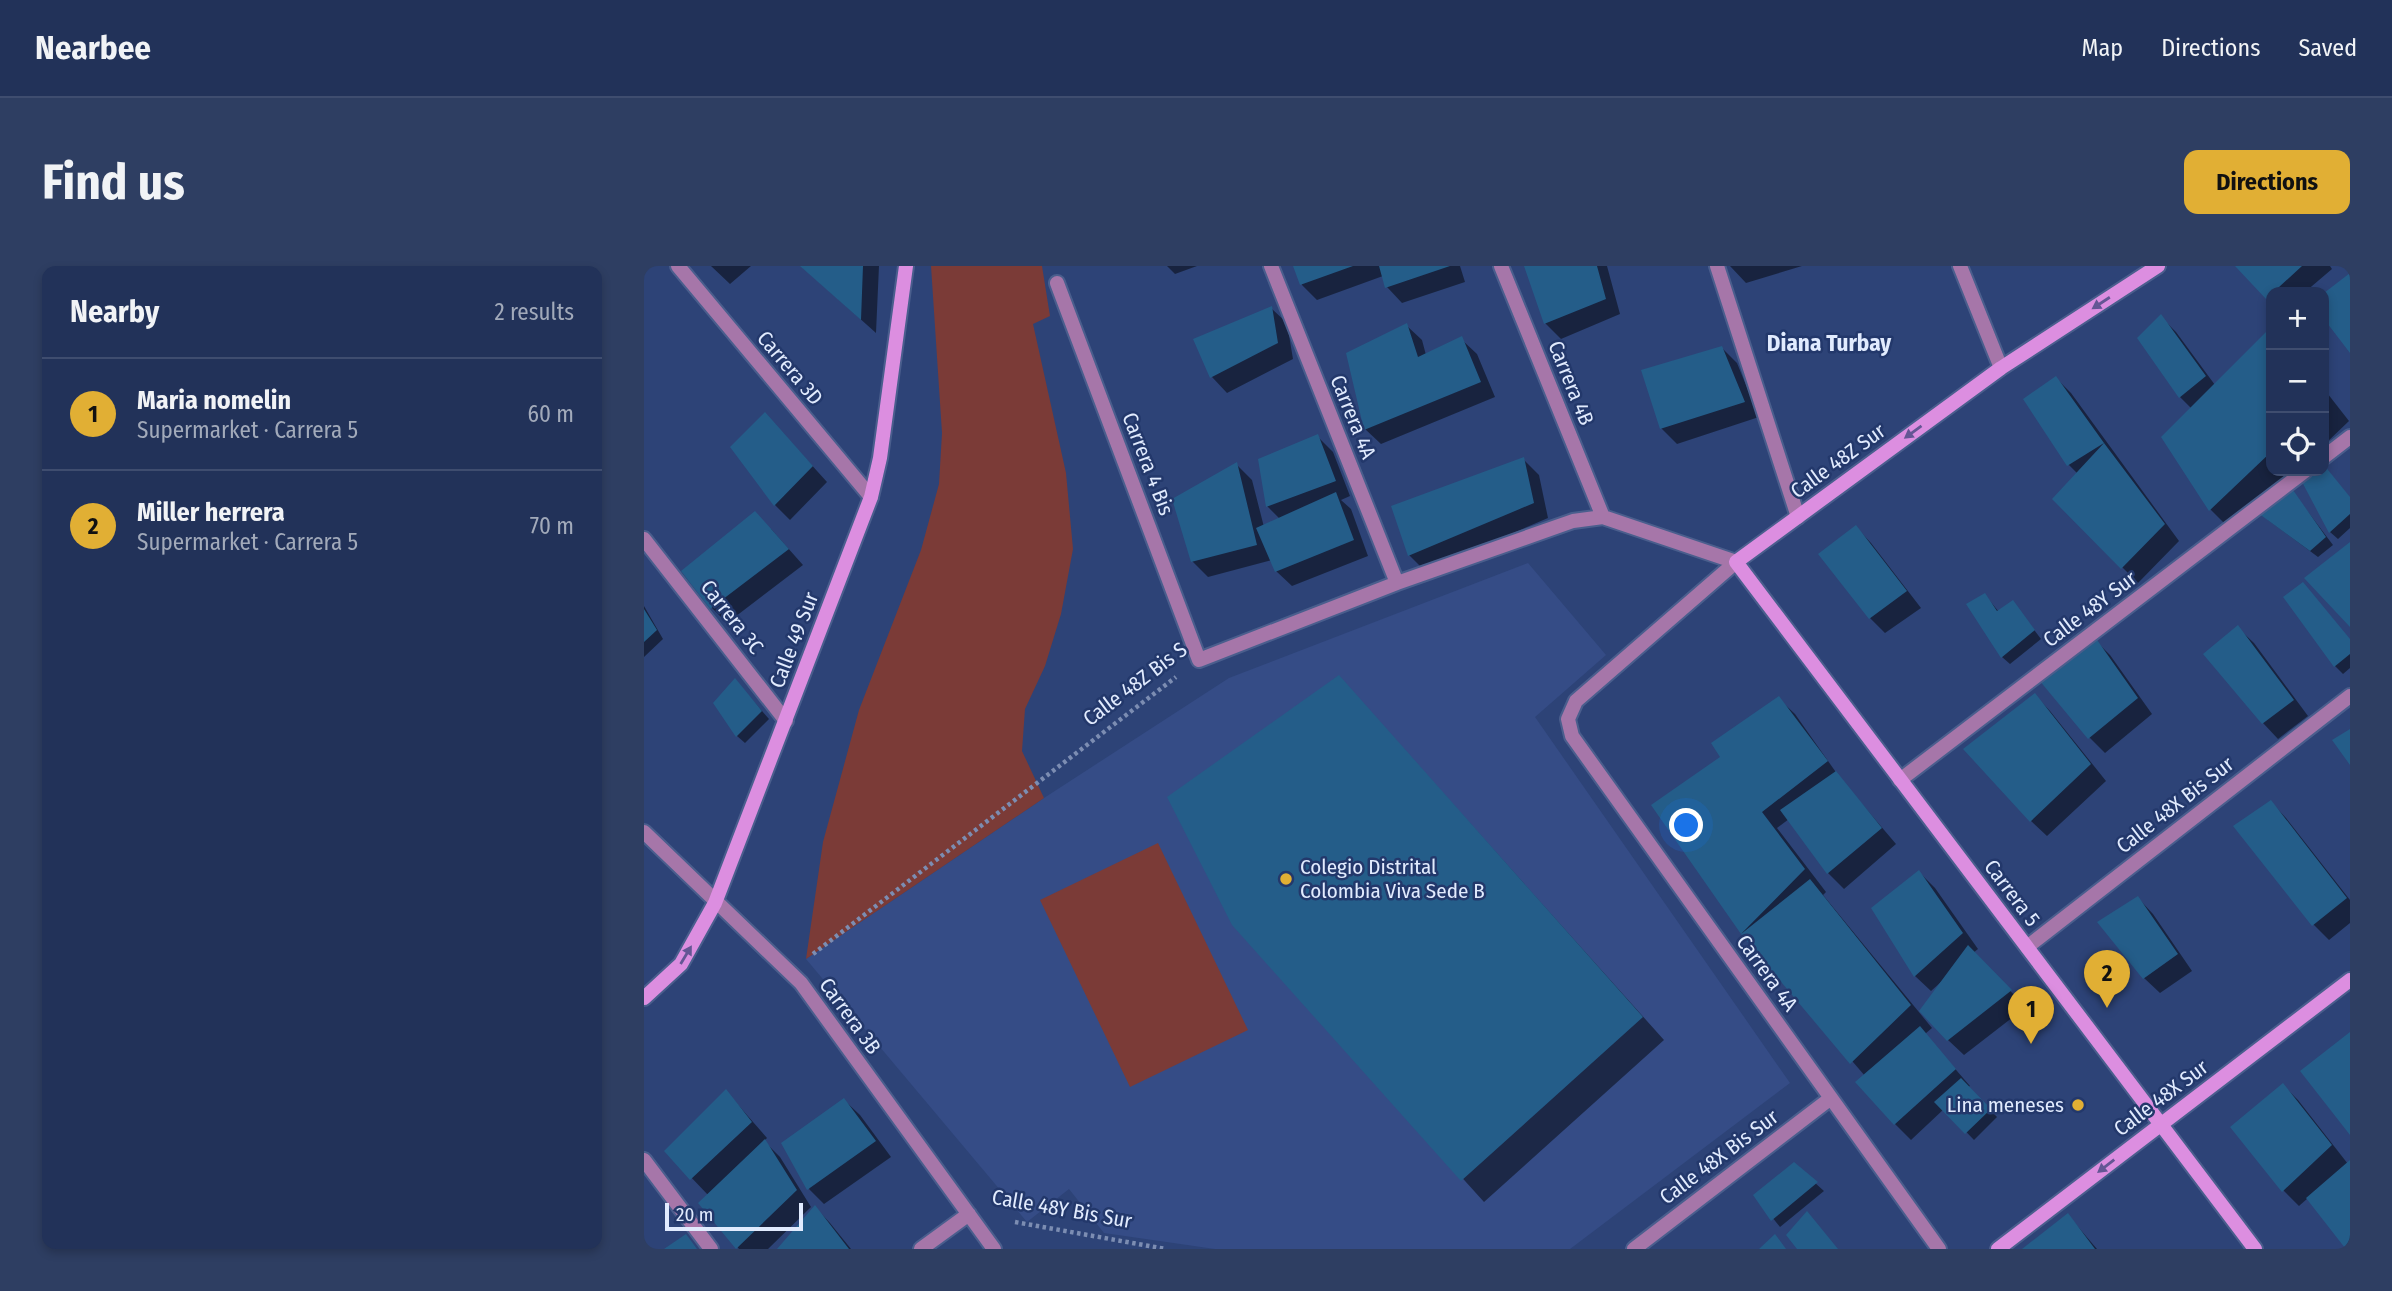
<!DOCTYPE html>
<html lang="en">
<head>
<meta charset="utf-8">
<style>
  body { margin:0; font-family:"Fira Sans Condensed",sans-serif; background:#2e3e62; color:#f1f3f6 }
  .controls { position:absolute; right:21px; top:21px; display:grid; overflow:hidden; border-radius:14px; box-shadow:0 4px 10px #0003 }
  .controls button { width:63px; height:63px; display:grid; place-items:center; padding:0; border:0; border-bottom:2px solid #3f4d6f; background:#223259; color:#f1f3f6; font:35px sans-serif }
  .scale { position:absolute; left:21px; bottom:18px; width:138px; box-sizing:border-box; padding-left:7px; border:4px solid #e1ebfe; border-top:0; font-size:19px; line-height:24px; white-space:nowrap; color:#e1ebfe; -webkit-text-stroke:5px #23386b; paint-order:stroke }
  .you { position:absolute; left:1043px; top:560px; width:24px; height:24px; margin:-18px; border:5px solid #fff; border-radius:50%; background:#1a73e8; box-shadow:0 0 0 10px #1a73e833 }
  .badge { display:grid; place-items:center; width:46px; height:46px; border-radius:50%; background:#e1af34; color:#111; font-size:23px; font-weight:700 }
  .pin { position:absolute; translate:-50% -58px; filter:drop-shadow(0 2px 4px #0008) }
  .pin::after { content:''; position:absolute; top:37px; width:24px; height:21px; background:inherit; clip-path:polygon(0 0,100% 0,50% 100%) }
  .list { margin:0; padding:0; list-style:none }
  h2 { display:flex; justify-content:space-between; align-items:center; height:91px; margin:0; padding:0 28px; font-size:30px }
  h2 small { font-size:23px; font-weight:400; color:#a2aaba }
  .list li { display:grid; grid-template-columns:46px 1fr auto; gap:21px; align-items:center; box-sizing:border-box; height:112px; padding:0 28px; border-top:2px solid #3f4d6f }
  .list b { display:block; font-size:26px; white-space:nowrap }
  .list p { margin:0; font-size:23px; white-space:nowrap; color:#a2aaba }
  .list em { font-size:23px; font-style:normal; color:#a2aaba }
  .icon { flex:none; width:38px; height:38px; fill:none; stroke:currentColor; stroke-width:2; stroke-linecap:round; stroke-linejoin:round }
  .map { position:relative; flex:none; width:1706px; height:983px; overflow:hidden; border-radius:14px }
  header { display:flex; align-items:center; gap:42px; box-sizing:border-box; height:98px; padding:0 35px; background:#223259; border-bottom:2px solid #3f4d6f }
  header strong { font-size:33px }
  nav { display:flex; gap:38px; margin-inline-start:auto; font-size:24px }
  .intro { display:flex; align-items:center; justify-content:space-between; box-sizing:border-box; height:168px; padding:0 42px }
  h1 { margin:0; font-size:49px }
  .button { padding:18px 32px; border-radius:14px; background:#e1af34; color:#111; font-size:24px; font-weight:700 }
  main { display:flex; gap:42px; padding:0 42px }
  aside { flex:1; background:#223259; border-radius:14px; box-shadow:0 4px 10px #0003 }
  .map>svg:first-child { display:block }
</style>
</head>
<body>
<header>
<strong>Nearbee</strong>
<nav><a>Map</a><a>Directions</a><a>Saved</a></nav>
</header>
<div class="intro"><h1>Find us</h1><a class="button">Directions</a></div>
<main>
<aside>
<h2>Nearby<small>2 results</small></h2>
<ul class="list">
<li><span class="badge">1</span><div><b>Maria nomelin</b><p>Supermarket · Carrera 5</p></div><em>60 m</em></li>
<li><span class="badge">2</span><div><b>Miller herrera</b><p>Supermarket · Carrera 5</p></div><em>70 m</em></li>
</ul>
</aside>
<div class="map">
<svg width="1706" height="983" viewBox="0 0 1706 983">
  <rect width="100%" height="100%" fill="#2d4377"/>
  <path fill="#354c86" d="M884,297L962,389L891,451L1146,817L926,983H571L460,967L425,923L383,956L162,693L400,532L585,412Z"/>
  <path fill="#7b3b37" d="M287,0H398L406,50L389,58L422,207L429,283L417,348L401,400L381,443L378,485L400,532L162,693L179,576L215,444L277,284L295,218L298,167Z
    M514,577L604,764L486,821L396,634Z"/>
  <path fill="#0007" d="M67,0H107L86,18Z
    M157,0H235L232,67L166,8Z
    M523,0H553L531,8Z
    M651,0H816L821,16L758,37L743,21L739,10L673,34L658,19Z
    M882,0H963L976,48L917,73L901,57Z
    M1086,0H1158L1102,17Z
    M1593,0H1686L1688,3L1661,26H1627V36Z
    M627,42L643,57L649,93L583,127L568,111L551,74Z
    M1517,51L1532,66L1571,119L1627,63V205H1653L1588,265L1566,243L1548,143L1536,131Z
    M762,59L778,74L782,89L817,73L833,88L851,131L737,178L721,163Z
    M1078,82L1093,97L1115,151L1033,178L1017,162Z
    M1412,112L1427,127L1535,275L1494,317L1410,233L1434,208L1424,198Z
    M1680,123L1705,155L1680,179Z
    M136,164L183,216L146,254L131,239Z
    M673,170L689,186L706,230L697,234L707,243L724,290L648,320L632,305L628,294L564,311L548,295L593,199L608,214L620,261L636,253L623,240Z
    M879,193L895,209L904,252L781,305L765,289L749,241Z
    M1680,201L1706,232V262L1694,273L1686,266L1660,214L1674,205H1680Z
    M1649,226L1689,279L1674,291L1624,254Z
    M1212,261L1227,277L1277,342L1241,367L1226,352Z
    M127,263L159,299L83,357L68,342L40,306Z
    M1341,329L1355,346L1369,336L1397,373L1366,398L1358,391Z
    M1641,332L1706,374V402L1699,408L1691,400Z
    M0,340L19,373L0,391Z
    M1594,362L1610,377L1664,450L1634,473L1619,457Z
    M1451,374L1466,389L1508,448L1461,487L1445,471Z
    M695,411L1020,774L840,936L589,658Z
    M98,422L125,453L101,477L93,470Z
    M1391,429L1406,445L1462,515L1403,570L1387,555Z
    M1135,433L1151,448L1196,512L1252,578L1200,623L1184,607L1145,553L1133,562L1182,626L1179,629L1288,762L1281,768L1326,820L1324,821L1353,851L1330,874L1300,843L1267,874L1251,858L1213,816L1221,810L1098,667L1010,539L1076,493Z
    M1627,536L1642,552L1706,634V657L1685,674L1669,658Z
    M1275,606L1291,622L1334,683L1329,687L1382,741L1320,789L1304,774L1297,716L1287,725L1271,710Z
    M1494,632L1509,648L1548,705L1516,727L1500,712Z
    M1639,819L1654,834L1704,898L1706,896V983L1664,932L1655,940L1640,925L1589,861Z
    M82,825L123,872L120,875L136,891L167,941L124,983H95L56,937L64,929L23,886Z
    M200,834L216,849L247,891L180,938L165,923Z
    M1150,898L1180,925L1136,961L1111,930Z
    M171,941L186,957L207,983H135Z
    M1424,949L1453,983H1381Z"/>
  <path fill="#245d89" d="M156,0H219L217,54Z
    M649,0H709L656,19Z
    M735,0H806L741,22Z
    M880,0H953L962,33L900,58Z
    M1591,0H1658L1622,33Z
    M1706,7V87L1680,53V27Z
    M628,40L634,77L566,112L549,73Z
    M1517,48L1562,110L1535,132L1493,72Z
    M763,57L774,91L818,70L837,116L720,164L702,87Z
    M1627,61V186L1565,245L1517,171Z
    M1078,80L1101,136L1016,163L997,104Z
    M1412,110L1460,177L1423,200L1379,133Z
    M121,146L169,200L130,240L86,181Z
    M674,168L692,215L622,241L614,193Z
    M1460,177L1521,258L1477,303L1408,233Z
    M880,191L890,237L764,290L747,240Z
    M593,196L613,279L547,296L528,233Z
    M1680,199L1706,231V248L1685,267L1657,214L1670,205H1680Z
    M1649,224L1682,271L1666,285L1614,247Z
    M692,226L710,274L631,306L612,262Z
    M111,245L145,283L66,343L37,305Z
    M1212,259L1263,325L1225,353L1174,288Z
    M1706,276V361L1660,312Z
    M1659,316L1706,373V388L1690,401L1639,331Z
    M1341,327L1353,345L1369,334L1391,364L1357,392L1322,338Z
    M0,343L13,364L0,376Z
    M1594,359L1650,434L1618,458L1559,388Z
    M1451,371L1494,432L1444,473L1395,414Z
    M695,409L999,751L817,915L588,659L523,531Z
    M91,412L118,445L92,471L69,437Z
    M1391,427L1447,498L1386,556L1319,483Z
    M1135,430L1184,495L1118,546L1161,603L1097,668L1007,539L1076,491L1067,477Z
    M1706,463V499L1688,474Z
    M1192,505L1238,562L1183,608L1136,544Z
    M1627,534L1703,632L1668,660L1589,560Z
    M1275,604L1319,667L1270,711L1227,642Z
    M1166,613L1267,739L1206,798L1097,668Z
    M1494,630L1534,688L1499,713L1453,656Z
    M1324,679L1368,724L1303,775L1275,745Z
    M1276,760L1312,803L1250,859L1211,816Z
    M1706,766V869L1656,805Z
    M1317,812L1347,843L1321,868L1290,836Z
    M1639,817L1688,879L1638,926L1586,861Z
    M82,823L108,856L46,914L20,885Z
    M200,832L232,875L163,924L137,877Z
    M121,873L153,924L92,983L54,937Z
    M1706,894V978L1701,982L1662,932Z
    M1150,896L1174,916L1127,955L1109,929Z
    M171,939L205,983H133Z
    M1163,945L1194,983H1153L1142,969Z
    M1424,947L1451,983H1378Z
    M42,968L53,983H20Z
    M1131,968L1142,983H1115Z"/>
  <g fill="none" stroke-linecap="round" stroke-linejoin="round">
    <g stroke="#4a5e8d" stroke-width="18">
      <path id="street" d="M34,0L227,231
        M627,0L753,317
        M857,0L959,251
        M1073,0L1154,251
        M1316,0L1357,102
        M413,17L555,394L753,317L929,255L959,251L1092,296
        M1680,191L1706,171
        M0,273L142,455
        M1092,296L932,435L924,453L928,470L1295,983
        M1256,514L1661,205
        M0,566L157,717L350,983
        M1383,681L1706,430
        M0,894L67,983
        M277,983L325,948
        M990,983L1187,832"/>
    </g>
    <g stroke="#4a5e8d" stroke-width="18">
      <path id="secondary" d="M1514,0L1357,102L1092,296L1611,983
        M0,732L37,698L71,637L227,231L236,192L262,0
        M1354,983L1706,714"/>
    </g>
    <path stroke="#7c8db2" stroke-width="4.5" stroke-dasharray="3.5 3.5" stroke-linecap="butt" d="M169,688L532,411
      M371,956L522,983"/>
    <use href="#street" stroke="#a676a9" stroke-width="14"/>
    <use href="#secondary" stroke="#dc8ee0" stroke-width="14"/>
  </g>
  <defs><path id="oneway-solid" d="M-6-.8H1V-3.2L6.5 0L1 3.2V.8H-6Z" transform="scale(1.75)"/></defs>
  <g fill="#645694">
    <use href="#oneway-solid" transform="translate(1457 37) rotate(147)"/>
    <use href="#oneway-solid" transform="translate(1269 166) rotate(144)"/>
    <use href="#oneway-solid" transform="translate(42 689) rotate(-59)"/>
    <use href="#oneway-solid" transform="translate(1462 900) rotate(142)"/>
  </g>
  <g fill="#e1af34" stroke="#23386b" stroke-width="2.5">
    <circle cx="642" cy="613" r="7"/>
    <circle cx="1434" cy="839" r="7"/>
  </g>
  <g text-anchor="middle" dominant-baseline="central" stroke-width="5" stroke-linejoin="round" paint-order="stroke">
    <g font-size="21" fill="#e1ebfe" stroke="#23386b">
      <text transform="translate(146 102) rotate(50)">Carrera 3D</text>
      <text transform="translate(927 117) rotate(68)">Carrera 4B</text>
      <text transform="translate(709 151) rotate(68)">Carrera 4A</text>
      <text transform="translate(1194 195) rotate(-36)">Calle 48Z Sur</text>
      <text transform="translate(504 198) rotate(69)">Carrera 4 Bis</text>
      <text transform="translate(1446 343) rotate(-37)">Calle 48Y Sur</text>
      <text transform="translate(88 351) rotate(52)">Carrera 3C</text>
      <text transform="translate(150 374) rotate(-69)">Calle 49 Sur</text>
      <text transform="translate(491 418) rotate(-37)">Calle 48Z Bis S</text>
      <text transform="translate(1531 539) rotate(-38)">Calle 48X Bis Sur</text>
      <text transform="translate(1368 627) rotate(53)">Carrera 5</text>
      <text transform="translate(1123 707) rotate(54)">Carrera 4A</text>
      <text transform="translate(206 750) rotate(54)">Carrera 3B</text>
      <text transform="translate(1517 832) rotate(-37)">Calle 48X Sur</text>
      <text transform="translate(1075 891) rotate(-37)">Calle 48X Bis Sur</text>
      <text transform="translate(418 943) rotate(10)">Calle 48Y Bis Sur</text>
    </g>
    <g font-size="21" fill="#e1ebfe" stroke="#23386b" text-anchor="start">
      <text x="656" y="601">Colegio Distrital<tspan x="656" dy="24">Colombia Viva Sede B</tspan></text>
      <text x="1420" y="839" text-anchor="end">Lina meneses</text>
    </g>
    <g font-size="23" font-weight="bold" fill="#e1ebfe" stroke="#23386b">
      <text x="1185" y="77">Diana Turbay</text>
    </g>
  </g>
</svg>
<div class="controls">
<button>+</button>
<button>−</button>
<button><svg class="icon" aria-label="locate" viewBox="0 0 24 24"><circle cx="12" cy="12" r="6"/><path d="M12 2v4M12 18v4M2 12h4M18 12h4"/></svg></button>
</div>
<div class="scale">20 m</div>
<div class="you"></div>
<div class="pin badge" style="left:1387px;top:778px">1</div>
<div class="pin badge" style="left:1463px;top:742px">2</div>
</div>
</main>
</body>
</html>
